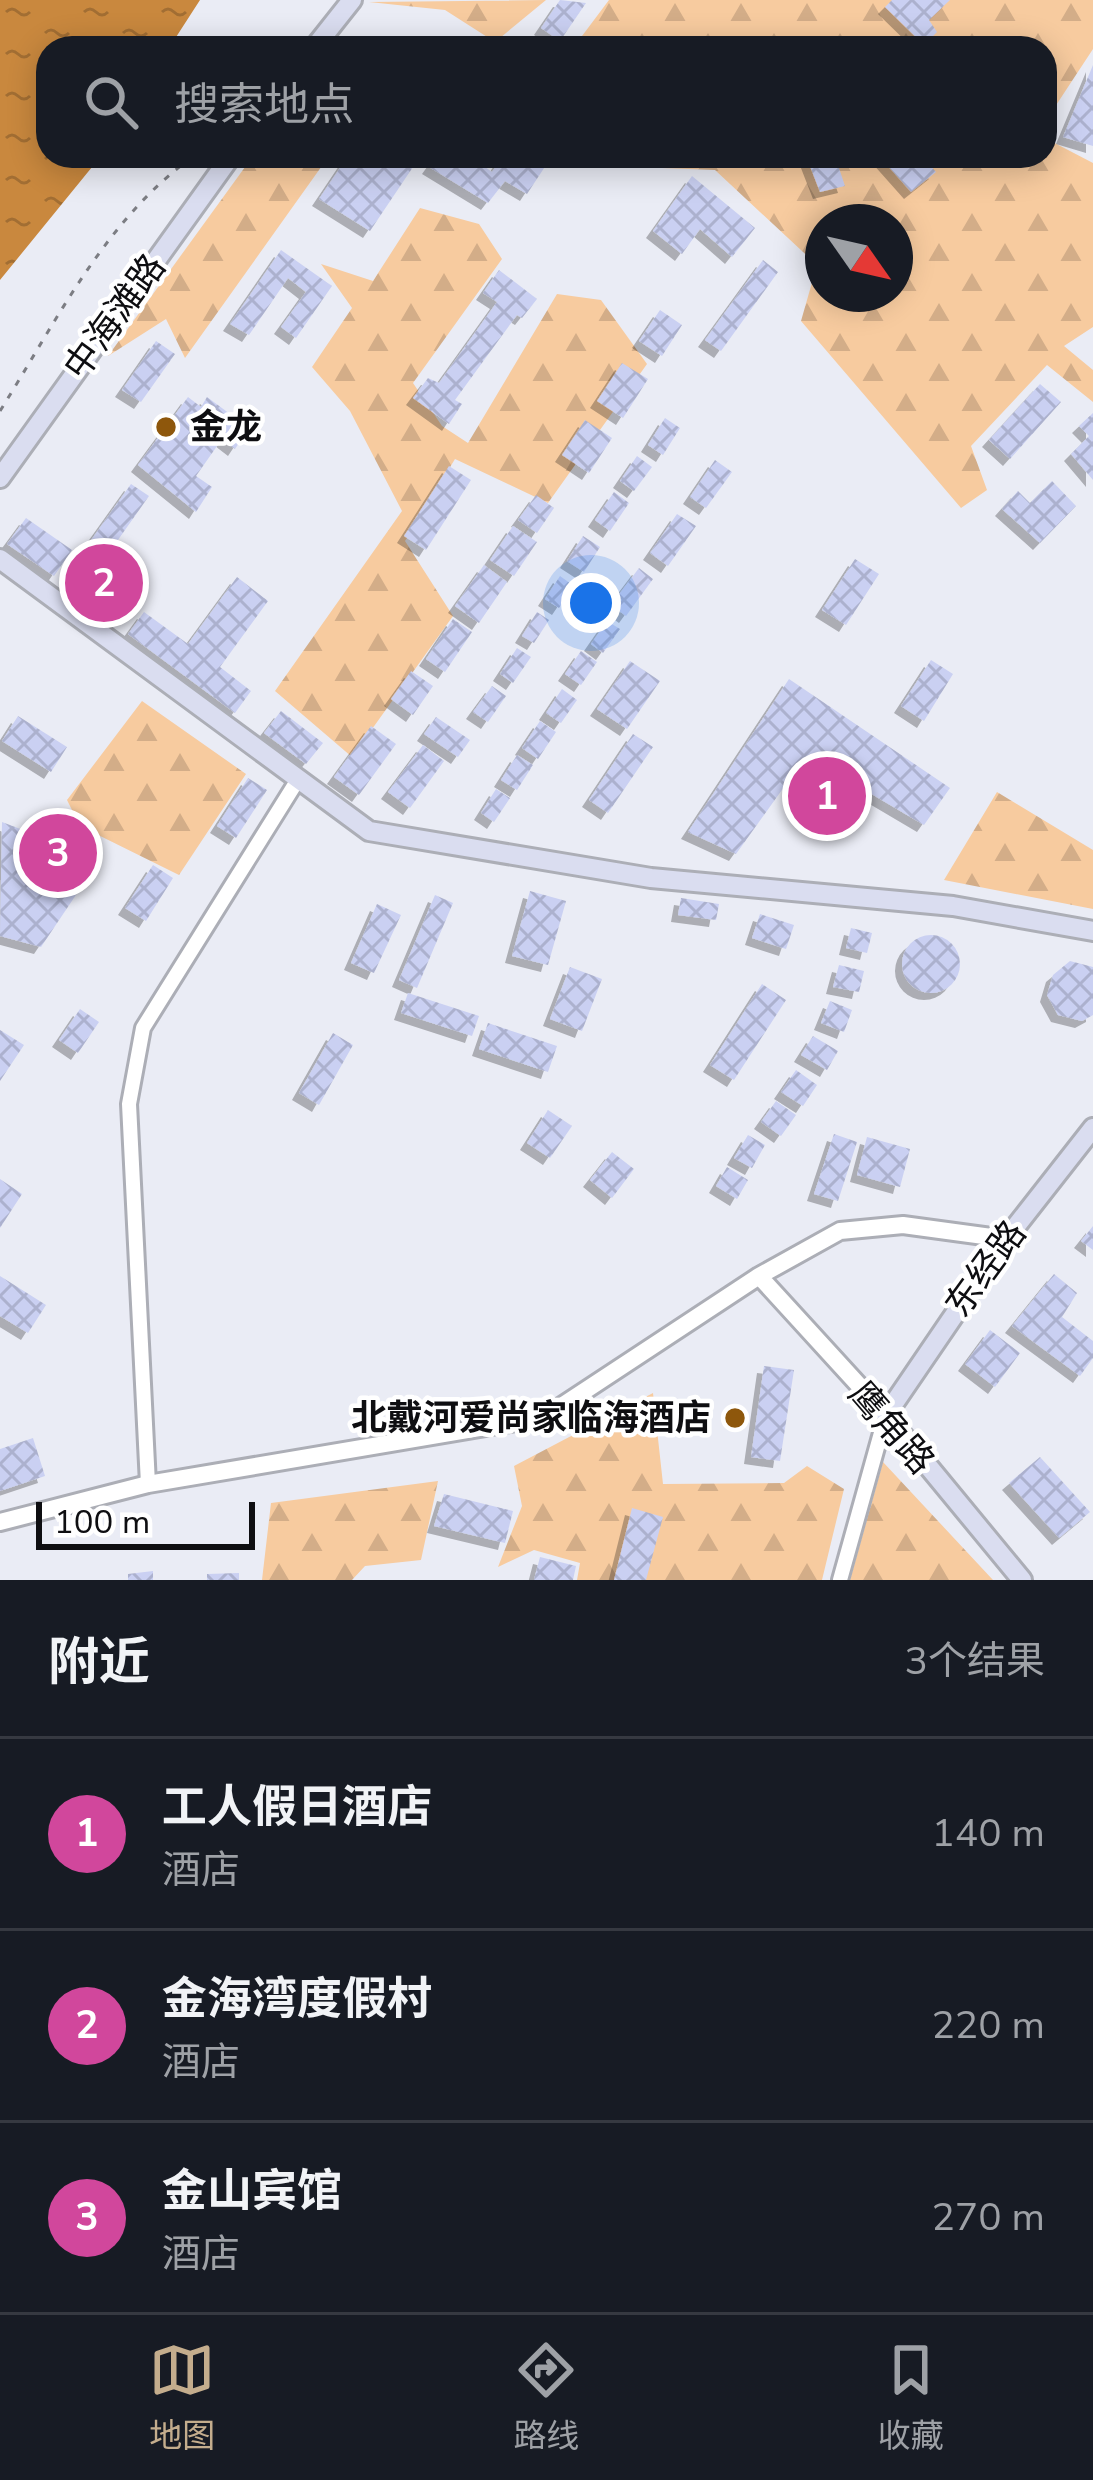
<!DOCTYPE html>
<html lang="zh">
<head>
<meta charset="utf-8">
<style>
  body { margin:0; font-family:"Nunito Sans","Noto Sans SC",sans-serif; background:#242831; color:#f1f3f6 }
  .compass { position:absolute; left:805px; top:204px; width:108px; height:108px; border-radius:50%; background:#171b24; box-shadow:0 6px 30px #0003; rotate:124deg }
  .scale { position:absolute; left:36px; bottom:30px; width:219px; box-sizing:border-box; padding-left:12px; border:6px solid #0e0e11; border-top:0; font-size:33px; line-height:42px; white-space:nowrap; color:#0e0e11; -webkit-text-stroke:9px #fff; paint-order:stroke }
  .you { position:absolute; left:591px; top:603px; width:42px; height:42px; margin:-30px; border:9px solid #fff; border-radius:50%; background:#1a73e8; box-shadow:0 0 0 18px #1a73e833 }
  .badge { display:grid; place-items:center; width:78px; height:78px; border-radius:50%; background:#c4ad8d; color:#fff; font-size:39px; font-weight:700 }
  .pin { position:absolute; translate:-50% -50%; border:6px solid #fff; box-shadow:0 3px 12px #0006 }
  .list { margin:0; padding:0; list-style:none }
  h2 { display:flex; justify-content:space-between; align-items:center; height:156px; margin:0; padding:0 48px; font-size:51px }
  h2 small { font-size:39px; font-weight:400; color:#9ea1a6 }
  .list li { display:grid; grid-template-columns:78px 1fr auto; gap:36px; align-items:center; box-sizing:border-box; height:192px; padding:0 48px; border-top:3px solid #363941 }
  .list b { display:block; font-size:45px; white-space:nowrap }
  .list p { margin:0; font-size:39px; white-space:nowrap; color:#9ea1a6 }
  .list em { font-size:39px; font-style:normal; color:#9ea1a6 }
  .icon { flex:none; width:66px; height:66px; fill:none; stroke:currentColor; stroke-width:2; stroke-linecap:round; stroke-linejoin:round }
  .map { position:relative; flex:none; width:1093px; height:1580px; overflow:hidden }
  .search { position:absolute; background:#171b24; box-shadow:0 6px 30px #0003; left:36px; right:36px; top:36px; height:132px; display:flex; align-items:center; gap:30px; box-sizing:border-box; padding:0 42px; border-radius:36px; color:#9ea1a6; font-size:45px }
  .sheet { height:732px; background:#171b24 }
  nav { display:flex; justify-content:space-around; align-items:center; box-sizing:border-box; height:168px; border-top:3px solid #363941; background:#171b24; font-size:33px; color:#9ea1a6 }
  nav a { display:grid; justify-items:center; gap:6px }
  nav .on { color:#c4ad8d }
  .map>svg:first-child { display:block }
</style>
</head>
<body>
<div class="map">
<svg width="1093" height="1580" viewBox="0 0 1093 1580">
  <defs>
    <pattern id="forest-firs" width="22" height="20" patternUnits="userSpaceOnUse" patternTransform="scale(3)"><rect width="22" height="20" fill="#f7cb9f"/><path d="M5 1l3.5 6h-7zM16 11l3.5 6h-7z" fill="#d3ad88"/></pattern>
    <pattern id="water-ripples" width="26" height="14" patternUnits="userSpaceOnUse" patternTransform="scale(3)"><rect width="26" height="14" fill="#c9883e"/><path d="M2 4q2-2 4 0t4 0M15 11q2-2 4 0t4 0" fill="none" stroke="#a26e33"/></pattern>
    <pattern id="building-cross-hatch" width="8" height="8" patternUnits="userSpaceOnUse" patternTransform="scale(3)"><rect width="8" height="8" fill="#cad0f2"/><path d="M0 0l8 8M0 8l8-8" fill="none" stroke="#acb1ce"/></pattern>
    <filter id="shadow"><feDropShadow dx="-7" dy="7" stdDeviation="0" flood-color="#0004"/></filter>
  </defs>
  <rect width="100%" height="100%" fill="#eaecf5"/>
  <path fill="url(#forest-firs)" fill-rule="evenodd" d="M546,0L495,42L445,10L369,2Z
    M609,0H1093V49L1045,122V48H573Z
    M1045,138L1093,163V327L1064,346L1093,370V402L1047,365L971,446L987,490L961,508L801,321L817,265L715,170L662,168L643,156H1045ZM823,222H895V294H823Z
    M253,156H329L185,358L166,319L108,356Z
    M420,208L479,224L502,259L413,383L442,426L468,443L557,294L601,300L647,364L548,503L455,459L405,541L453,616L352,757L275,691L402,511L350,411L312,367L352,308L321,264L373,281Z
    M142,701L246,774L179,875L80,826L67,800Z
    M997,792L1093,850V909L944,880Z
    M653,1393L663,1484L784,1483L807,1466L844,1489L822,1580H577L580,1563L534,1550L498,1567L522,1506L514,1466Z
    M883,1462L993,1580H850Z
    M438,1481L421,1560L365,1566L352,1580H262L271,1503Z"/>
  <path fill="url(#water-ripples)" d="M0,0H200L169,48H48V156H101L0,280Z"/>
  <path fill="url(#building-cross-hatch)" filter="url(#shadow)" d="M560,0L586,3L560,41L541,28Z
    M892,0H950L929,20L937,32L924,45L885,7Z
    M1093,65V146L1063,137Z
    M348,156H397L413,167L370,231L319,199Z
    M437,156H470L492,172L503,156H552L527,194L505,181L488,203L429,167Z
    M806,156H835L845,186L820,192Z
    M879,156H922L936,172L911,192Z
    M692,176L755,228L732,257L700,229L682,254L653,231Z
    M281,250L332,286L296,338L281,327L306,292L288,278L249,335L230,324Z
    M763,260L778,272L721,351L705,340Z
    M499,270L537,299L522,318L517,315L455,400L462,404L449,424L413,398L428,378L439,383L497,302L483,293Z
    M660,310L682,325L662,356L639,341Z
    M156,341L175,354L141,402L122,390Z
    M622,363L648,379L623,418L597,401Z
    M1040,384L1061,402L1010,459L989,440Z
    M188,397L201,407L207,397L249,428L235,449L222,439L196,476L212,487L196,512L138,465Z
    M1093,413V480L1071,454L1089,436L1079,426Z
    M665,418L680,428L663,455L648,445Z
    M585,420L612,438L589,473L562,455Z
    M637,456L652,467L634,491L620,481Z
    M715,460L732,472L706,508L690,497Z
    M449,466L471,480L426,550L404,536Z
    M1052,481L1076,506L1040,543L1002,509L1018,491L1030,503Z
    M131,484L149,496L113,547L140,567L129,583L84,550Z
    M614,492L629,503L610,531L595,520Z
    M536,495L554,508L537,533L518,520Z
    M677,514L696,526L668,566L650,553Z
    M26,518L72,550L54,576L7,544Z
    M513,526L537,542L514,576L490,560Z
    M583,536L600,547L584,572L567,561Z
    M855,559L879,574L846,625L822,610Z
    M484,565L507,582L479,623L455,606Z
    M639,568L653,579L626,616L611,605Z
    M560,576L574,586L559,608L545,599Z
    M237,577L268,601L220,667L251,691L235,713L128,634L144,612L188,644Z
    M537,612L549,620L534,643L522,636Z
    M453,619L472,632L445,672L426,659Z
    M607,621L620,629L603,653L591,644Z
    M517,648L531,657L513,683L500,674Z
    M581,651L597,662L581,685L565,674Z
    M931,660L953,674L924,721L901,706Z
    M630,661L660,681L627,729L597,709Z
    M411,671L433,686L413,715L391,699Z
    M789,679L950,788L924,825L819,763L797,769L736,854L688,832Z
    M492,686L506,696L488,722L473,712Z
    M562,689L577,700L561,723L546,713Z
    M281,711L323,743L306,764L264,733Z
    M18,716L67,747L51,772L2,741Z
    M436,717L470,740L458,757L424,734Z
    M540,721L556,732L538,759L522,748Z
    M371,726L396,744L359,795L334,777Z
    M633,734L653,747L608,813L589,800Z
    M423,745L444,761L410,808L388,792Z
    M517,755L533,765L517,790L501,780Z
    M248,778L267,790L236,838L217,826Z
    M496,789L510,798L494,822L481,813Z
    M2,822L65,846L88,877L41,947L0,936Z
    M153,865L173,878L146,921L125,908Z
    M530,891L566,901L548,965L512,956Z
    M435,895L453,903L417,988L399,980Z
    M681,898L719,904L716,920L678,915Z
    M377,904L401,915L374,973L351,963Z
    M760,914L794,925L786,949L752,938Z
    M851,928L872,933L867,953L846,948Z
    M902 964a29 29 0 1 1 58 0a29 29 0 1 1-58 0Z
    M1070,961L1093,967V1015L1082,1021L1058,1015L1047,995L1053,975Z
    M839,965L864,971L859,992L833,987Z
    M570,967L602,979L582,1031L550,1019Z
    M762,984L786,1000L734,1080L710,1065Z
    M408,993L479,1016L472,1036L401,1013Z
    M830,1001L852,1010L844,1032L821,1023Z
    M80,1009L99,1022L78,1053L59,1040Z
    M488,1023L557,1046L548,1072L479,1049Z
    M0,1030L24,1045L0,1081Z
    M333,1033L353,1045L319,1105L299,1093Z
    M813,1036L838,1051L827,1070L801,1055Z
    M796,1070L817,1085L803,1106L781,1092Z
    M776,1101L796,1115L781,1136L761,1122Z
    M548,1110L572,1126L550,1158L527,1143Z
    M834,1134L857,1142L838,1201L814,1194Z
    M748,1135L765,1145L752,1168L734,1158Z
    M867,1137L910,1149L900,1187L857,1175Z
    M612,1152L634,1169L612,1198L590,1180Z
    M727,1167L748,1180L737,1199L716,1186Z
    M0,1179L22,1194L0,1228Z
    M1093,1226V1250L1081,1241Z
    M1054,1274L1077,1293L1062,1317L1093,1341V1358L1080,1376L1012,1326Z
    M0,1276L46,1305L28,1333L0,1316Z
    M990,1330L1020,1353L995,1387L965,1364Z
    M764,1366L794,1370L780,1461L751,1457Z
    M33,1438L45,1476L0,1491V1449Z
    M1040,1457L1090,1512L1059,1538L1009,1483Z
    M444,1494L513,1511L505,1543L434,1526Z
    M632,1508L663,1517L646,1580H614Z
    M540,1557L576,1566L573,1580H534Z
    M153,1571V1580H128V1574Z
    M239,1573V1580H207V1574Z"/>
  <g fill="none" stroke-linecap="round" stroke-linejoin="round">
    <g stroke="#acaeb6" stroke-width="20">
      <path id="minor" d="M148,1484L129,1104L143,1028L297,781
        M840,1580L886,1415"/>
    </g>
    <g stroke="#acaeb6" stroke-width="22">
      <path id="tertiary" d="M759,1276L886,1415
        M0,1522L148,1484L545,1417L759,1276L840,1231L903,1225L1006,1239"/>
    </g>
    <g stroke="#acaeb6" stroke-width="24">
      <path id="secondary" d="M314,48L352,0
        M0,478L231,156
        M0,559L369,831L651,878L953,906L1093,931
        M1022,1580L886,1415L1006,1239L1093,1128"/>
    </g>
    <path stroke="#7c7d83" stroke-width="3" stroke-dasharray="6 9" stroke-linecap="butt" d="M0,411C56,322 106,218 194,156"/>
    <use href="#minor" stroke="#fff" stroke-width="14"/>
    <use href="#tertiary" stroke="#fff" stroke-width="16"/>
    <use href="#secondary" stroke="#daddf0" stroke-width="18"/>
  </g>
  <g fill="#8e570c" stroke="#fff" stroke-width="4.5">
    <circle cx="166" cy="427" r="12"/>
    <circle cx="735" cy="1418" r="12"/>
  </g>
  <g text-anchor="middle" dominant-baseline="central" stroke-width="9" stroke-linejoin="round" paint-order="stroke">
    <g font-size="36" fill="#0e0e11" stroke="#fff">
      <text transform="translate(115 317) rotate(-54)">中海滩路</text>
      <text transform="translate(986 1269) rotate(-54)">东经路</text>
      <text transform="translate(891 1428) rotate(49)">鹰角路</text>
    </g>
    <g font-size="36" font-weight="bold" fill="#0e0e11" stroke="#fff" text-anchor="start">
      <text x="190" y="427">金龙</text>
      <text x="711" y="1418" text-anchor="end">北戴河爱尚家临海酒店</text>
    </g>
  </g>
</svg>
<svg class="compass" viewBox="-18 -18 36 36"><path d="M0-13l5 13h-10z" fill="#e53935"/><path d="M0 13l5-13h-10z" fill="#9ea1a6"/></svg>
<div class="scale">100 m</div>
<div class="you"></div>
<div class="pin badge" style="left:827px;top:796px;background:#d1479c">1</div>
<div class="pin badge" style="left:104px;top:583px;background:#d1479c">2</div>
<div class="pin badge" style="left:58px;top:853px;background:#d1479c">3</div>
<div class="search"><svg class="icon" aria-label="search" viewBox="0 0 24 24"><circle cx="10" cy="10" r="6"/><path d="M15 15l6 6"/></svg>搜索地点</div>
</div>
<section class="sheet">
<h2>附近<small>3个结果</small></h2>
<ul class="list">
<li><span class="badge" style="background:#d1479c">1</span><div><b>工人假日酒店</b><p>酒店</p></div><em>140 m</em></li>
<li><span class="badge" style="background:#d1479c">2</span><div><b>金海湾度假村</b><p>酒店</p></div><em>220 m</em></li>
<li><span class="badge" style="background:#d1479c">3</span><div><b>金山宾馆</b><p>酒店</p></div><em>270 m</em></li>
</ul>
</section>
<nav>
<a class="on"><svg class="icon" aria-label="map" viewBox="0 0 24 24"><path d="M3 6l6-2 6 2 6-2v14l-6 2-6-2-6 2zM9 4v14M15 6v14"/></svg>地图</a>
<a><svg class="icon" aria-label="directions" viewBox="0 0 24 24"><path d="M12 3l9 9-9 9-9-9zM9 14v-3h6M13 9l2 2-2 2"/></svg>路线</a>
<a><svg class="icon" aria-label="saved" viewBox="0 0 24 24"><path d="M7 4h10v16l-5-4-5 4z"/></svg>收藏</a>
</nav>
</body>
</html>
